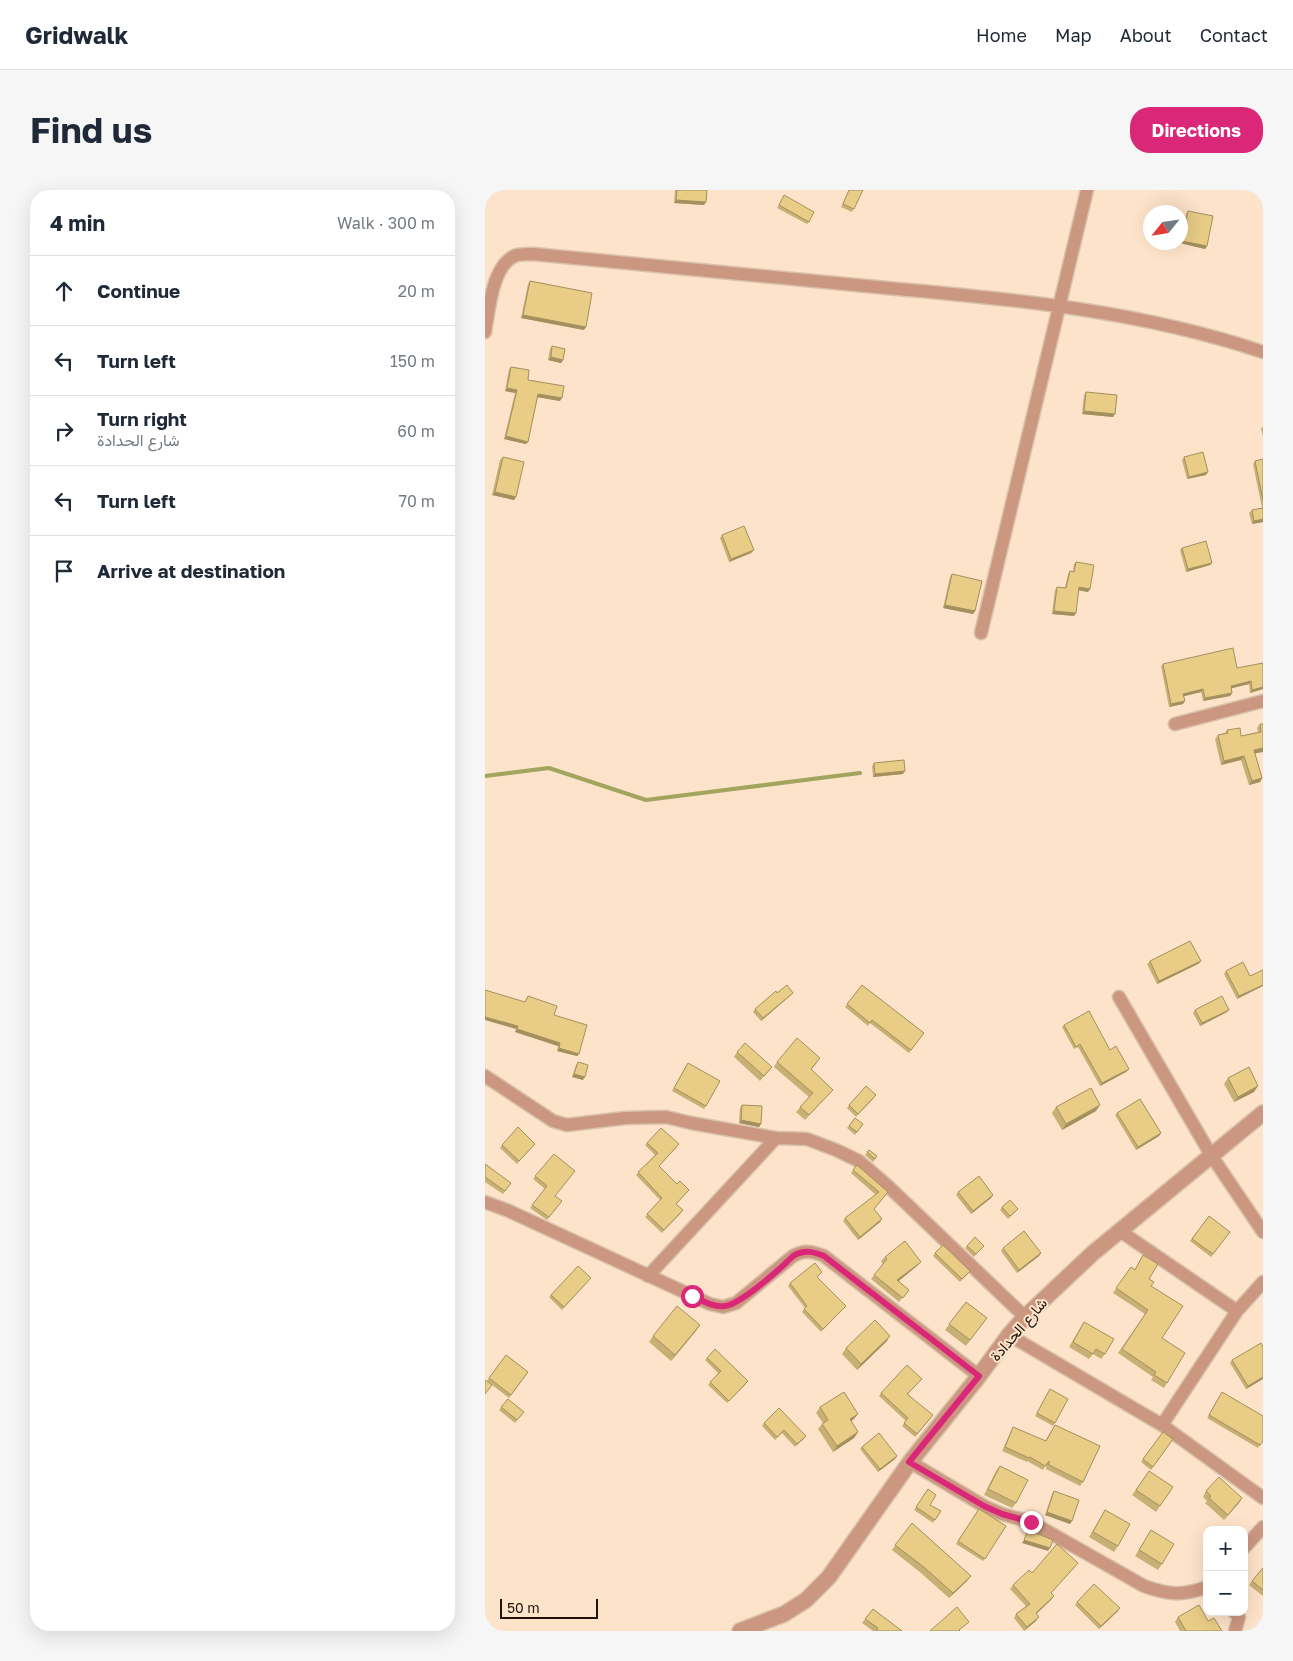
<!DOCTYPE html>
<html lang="en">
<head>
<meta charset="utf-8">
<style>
  body { margin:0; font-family:"Golos Text",Vazirmatn,sans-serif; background:#f6f6f7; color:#1f2937 }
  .controls { position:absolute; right:15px; bottom:15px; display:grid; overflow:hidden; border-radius:10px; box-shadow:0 5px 20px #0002 }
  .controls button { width:45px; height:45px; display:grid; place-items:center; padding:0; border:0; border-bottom:1px solid #e0e1e3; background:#fff; color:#1f2937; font:25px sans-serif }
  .compass { position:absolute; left:658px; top:15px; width:45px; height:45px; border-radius:50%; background:#fff; box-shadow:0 5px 20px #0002; rotate:240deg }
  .scale { position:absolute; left:15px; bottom:12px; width:98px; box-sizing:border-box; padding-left:5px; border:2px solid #1e150c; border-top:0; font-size:14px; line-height:18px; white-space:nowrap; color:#1e150c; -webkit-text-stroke:4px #fde3c9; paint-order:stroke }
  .stop { position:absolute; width:15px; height:15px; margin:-11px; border:4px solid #db2777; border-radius:50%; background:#fff }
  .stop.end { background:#db2777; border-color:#fff; box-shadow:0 1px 5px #0008 }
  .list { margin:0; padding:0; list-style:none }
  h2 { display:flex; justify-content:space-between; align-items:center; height:65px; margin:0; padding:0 20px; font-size:21px }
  h2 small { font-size:16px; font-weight:400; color:#747a83 }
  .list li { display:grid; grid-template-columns:32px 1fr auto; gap:15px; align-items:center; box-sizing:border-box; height:70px; padding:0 20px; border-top:1px solid #e0e1e3 }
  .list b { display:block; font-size:19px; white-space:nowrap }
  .list p { margin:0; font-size:16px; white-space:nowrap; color:#747a83 }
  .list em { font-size:16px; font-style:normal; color:#747a83 }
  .icon { flex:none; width:28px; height:28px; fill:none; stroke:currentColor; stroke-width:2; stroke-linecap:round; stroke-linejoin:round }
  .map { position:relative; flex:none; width:778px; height:1441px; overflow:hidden; border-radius:20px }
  header { display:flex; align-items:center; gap:30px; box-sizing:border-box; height:70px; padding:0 25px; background:#fff; border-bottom:1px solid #e0e1e3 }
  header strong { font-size:24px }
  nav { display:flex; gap:28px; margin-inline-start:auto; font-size:18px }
  .intro { display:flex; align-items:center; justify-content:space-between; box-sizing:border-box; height:120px; padding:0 30px }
  h1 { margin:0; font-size:35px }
  .button { padding:12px 22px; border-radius:20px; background:#db2777; color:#fff; font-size:18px; font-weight:700 }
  main { display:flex; gap:30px; padding:0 30px }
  aside { flex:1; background:#fff; border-radius:20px; box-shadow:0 5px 20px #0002 }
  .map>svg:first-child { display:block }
</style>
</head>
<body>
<header>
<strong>Gridwalk</strong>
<nav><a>Home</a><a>Map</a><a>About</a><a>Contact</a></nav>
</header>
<div class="intro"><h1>Find us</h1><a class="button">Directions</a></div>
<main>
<aside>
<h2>4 min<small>Walk · 300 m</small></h2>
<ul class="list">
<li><svg class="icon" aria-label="ahead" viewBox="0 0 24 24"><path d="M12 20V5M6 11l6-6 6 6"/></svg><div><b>Continue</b></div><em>20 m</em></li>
<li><svg class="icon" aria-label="left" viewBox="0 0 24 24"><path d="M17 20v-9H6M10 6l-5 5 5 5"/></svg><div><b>Turn left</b></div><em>150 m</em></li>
<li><svg class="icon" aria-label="right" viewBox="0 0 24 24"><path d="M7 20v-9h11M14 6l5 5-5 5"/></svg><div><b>Turn right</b><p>شارع الحدادة</p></div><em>60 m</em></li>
<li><svg class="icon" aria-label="left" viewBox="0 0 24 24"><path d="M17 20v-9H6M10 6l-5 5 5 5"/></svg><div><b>Turn left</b></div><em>70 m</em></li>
<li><svg class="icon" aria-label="arrive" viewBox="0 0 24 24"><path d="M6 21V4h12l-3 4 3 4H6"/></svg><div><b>Arrive at destination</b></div></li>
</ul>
</aside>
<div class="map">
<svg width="778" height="1441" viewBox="0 0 778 1441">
  <rect width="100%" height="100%" fill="#fde3c9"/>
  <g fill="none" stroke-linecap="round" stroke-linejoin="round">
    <path stroke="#a2a55e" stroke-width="4" d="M0,586L64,578L161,610L375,583"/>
    <g stroke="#d9c2ab" stroke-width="15">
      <path id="minor" d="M0,142C4,121 7,73 32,65C37,64 43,64 48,64C166,75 284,86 402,98C528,109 657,121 778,162
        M496,443L602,0
        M690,534L778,511
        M634,807L726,965L778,1042
        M0,886L68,931L82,935L140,928L181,927L206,933L291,948L322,949L351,960L374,971L404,997L540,1127
        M0,1012L24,1021L225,1114L238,1117L251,1113L308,1066C319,1060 327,1061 339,1066L494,1186
        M635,1041L752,1121
        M163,1086L291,948
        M524,1145L677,1235L778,1308
        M677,1235L752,1121L778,1092
        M425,1272L499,1316L517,1324L546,1332L659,1396C684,1405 697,1406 722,1397
        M759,1358L778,1337
        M749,1422L754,1427L750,1441"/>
    </g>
    <g stroke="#d9c2ab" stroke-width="18">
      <path id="tertiary" d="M255,1441L299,1424L321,1410L344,1387L425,1272L494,1186L524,1145L540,1127L608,1063L778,923"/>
    </g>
    <use href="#minor" stroke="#cb9781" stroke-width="12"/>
    <use href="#tertiary" stroke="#cb9781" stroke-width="15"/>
  </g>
  <path fill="#c8b074" d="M190,0H222L221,12L219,15L189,13Z
    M364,0H378L367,22L356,17Z
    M299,5L324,32L322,34L292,18Z
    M703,21L722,56L720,59L695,53L701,24Z
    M45,91L99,140L36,128L43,94Z
    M67,156L78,170L76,173L63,170L65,159Z
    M26,177L43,190L75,211L53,207L41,254L19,249L30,203L20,201L24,179Z
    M601,202L628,227L597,224L599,205Z
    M778,236V246L776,239Z
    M18,267L31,307L29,310L7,305L15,270Z
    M699,267L721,285L702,289L697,270Z
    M778,269V332L767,334L764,323L767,320L777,318L768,274L770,271Z
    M237,345L266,363L244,372L235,348Z
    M697,358L727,373L725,375L701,382L695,360Z
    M591,372L605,399L603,402L593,400L591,423L589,426L567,424L570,400L572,397L580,398L583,384L585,381L588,382L589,374Z
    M467,384L490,421L488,424L458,418L465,387Z
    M678,474L752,478L778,499L765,503L764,494L746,498L747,503L745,506L718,511L716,502L699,506L698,514L684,517L676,476Z
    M775,534H778V562L770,563L777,588L775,592L764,595L756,570L736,575L730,549L733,545L740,543L742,540L756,546L773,542L772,538Z
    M389,573L418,584L388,587L387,576Z
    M665,771H716L713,774L672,794L662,774Z
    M778,780L752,809L739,784L741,781L765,786Z
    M377,795L439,843L424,863L385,833L383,836L360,817Z
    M292,803H308L306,805L276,831L268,822L270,819Z
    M43,806L69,825L94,864L92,866L72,861L73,856L30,842L40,812Z
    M710,820L742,822L715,836L708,823Z
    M579,835L641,882L615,896L593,857L589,859L577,837Z
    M252,862L287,877L275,891L249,867Z
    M93,872L98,890L87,887L91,875Z
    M292,872L332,873L326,879L344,904L320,930L311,922L324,907L289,877Z
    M201,876L221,916L219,919L187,901Z
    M743,888L769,902L749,912L739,894Z
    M389,908L371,927L362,918L364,915Z
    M257,915L276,934L274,937L254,933L255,918Z
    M571,917L611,921L577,940L567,923Z
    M632,923L676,943L674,946L651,960L630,925Z
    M370,928L378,934L370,945L362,938Z
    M162,953L192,957L174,976L192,994L204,1000L191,1014L196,1023L177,1043L160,1027L175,1010L151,985L170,965L160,955Z
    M50,954L32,974L15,958L17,955Z
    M384,960L392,966L388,972L380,965Z
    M69,964L70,1006L77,1011L62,1030L45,1018L60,999L48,989Z
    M0,974L26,993L18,1004L0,992Z
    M372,975L403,1002L389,1019L397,1029L395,1032L373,1050L358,1031L360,1028L391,1005L366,983Z
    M473,1002L508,1005L506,1008L486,1024L471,1005Z
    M517,1017L533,1019L523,1029L515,1020Z
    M724,1026L745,1042L726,1067L705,1051Z
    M482,1056L497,1058L489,1067L480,1058Z
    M518,1058L556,1063L554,1066L532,1083L516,1061Z
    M450,1063L483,1084L475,1092L448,1066Z
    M658,1065L666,1096L677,1148L682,1193L679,1198L666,1190L668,1187L633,1163L660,1124L628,1103L646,1077L650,1079Z
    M400,1067L432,1076L413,1091L424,1100L414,1112L386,1089L398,1074L396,1071Z
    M337,1082L332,1087L361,1116L336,1142L317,1122L320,1118L303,1096L305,1093Z
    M106,1088L77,1120L64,1107L66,1105Z
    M481,1112L502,1128L481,1156L460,1140Z
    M599,1132L620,1164L616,1169L608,1164L604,1169L584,1157Z
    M215,1135L186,1171L164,1152L168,1146Z
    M405,1146L401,1152L372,1180L357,1164L361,1158Z
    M21,1165L43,1182L24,1208L2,1191Z
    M222,1168L261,1194L242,1213L223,1195L233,1183L220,1170Z
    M747,1170L778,1189L761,1199L745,1173Z
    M437,1189L423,1204L446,1228L430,1247L417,1236L421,1231L394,1206L396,1203Z
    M565,1199L570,1233L568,1236L550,1226Z
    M735,1205L778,1251L773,1258L722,1228Z
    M23,1209L39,1222L30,1233L14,1220Z
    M335,1217L369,1229L366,1231L373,1242L369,1248L348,1262L333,1239L338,1233L331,1223Z
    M279,1233L319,1249L310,1257L297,1243L290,1250L277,1236Z
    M570,1235L598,1292L595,1296L561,1279V1275L558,1280L542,1271V1272L517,1261L526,1241L528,1237L560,1251Z
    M678,1242L688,1249L666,1280L656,1272Z
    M377,1257L410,1269L393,1282L375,1259Z
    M515,1276L531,1313L527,1318L499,1305L511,1281Z
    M664,1281L688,1297L671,1322L647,1305Z
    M443,1299L445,1315L456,1321L448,1333L429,1320Z
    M569,1301L587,1331L585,1334L560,1325L567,1304Z
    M721,1301L757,1308L739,1330L720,1313L722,1311L718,1307Z
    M494,1319L521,1336L498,1371L471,1354Z
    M620,1320L633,1356L629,1362L604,1347Z
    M427,1333L486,1386L482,1391L464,1408L436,1383L407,1360Z
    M666,1340L677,1374L673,1380L650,1366Z
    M590,1377L566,1403V1410L551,1424V1431L539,1441L529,1428L531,1424L541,1416L525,1399L528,1395L547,1383Z
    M778,1378V1406L764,1395Z
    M592,1412L633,1421L614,1439L590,1415Z
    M388,1419L417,1441H388L377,1433Z
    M693,1427L723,1431L737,1441H695L690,1432Z"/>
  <path fill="#a3905e" d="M191,10L221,12L219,15L189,13Z
    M697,51L722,56L720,59L695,53Z
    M38,125L101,137L99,140L36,128Z
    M66,167L78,170L76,173L63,170Z
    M22,198L32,200L30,203L20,201Z
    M53,204L77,208L75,211L51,207Z
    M599,221L630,224L628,227L597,224Z
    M21,246L43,252L41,254L19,249Z
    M723,282L721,285L702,289L704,287Z
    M10,302L31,307L29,310L7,305Z
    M778,329V332L767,334L769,331Z
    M269,360L266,363L244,372L246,369Z
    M727,373L725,375L701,382L703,379Z
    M594,397L605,399L603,402L592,400Z
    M460,415L490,421L488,424L458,418Z
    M569,421L591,423L589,426L567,424Z
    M766,491L764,494L744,499L746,496Z
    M778,497V499L765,503L767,500Z
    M718,499L716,502L696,507L698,504Z
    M747,503L745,506L718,511L720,508Z
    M700,511L698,514L684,517L686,514Z
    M778,558V562L766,564L769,560Z
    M759,566L756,570L736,575L739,571Z
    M420,581L418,584L388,587L390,584Z
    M777,588L775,592L764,595L767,591Z
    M716,771L713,774L672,794L674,791Z
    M778,795V796L752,809L754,806Z
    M308,803L306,805L276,831L278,828Z
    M744,820L742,822L715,836L717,833Z
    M0,827L33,836L31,839L0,830Z
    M32,839L75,853L73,856L30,842Z
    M74,858L94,864L92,866L72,861Z
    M644,879L641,882L615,896L617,893Z
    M89,884L100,887L98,890L87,887Z
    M773,896L769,902L749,912L753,907Z
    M615,915L611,921L577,940L581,934Z
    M256,930L276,934L274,937L254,933Z
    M676,943L674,946L651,960L653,957Z
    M508,1005L506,1008L486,1024L488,1021Z
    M397,1029L395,1032L373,1050L375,1047Z
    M556,1063L554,1066L532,1083L534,1080Z
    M436,1072L432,1076L409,1095L412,1090Z
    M215,1135L211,1141L186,1171L190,1165Z
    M405,1146L401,1152L372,1180L376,1174Z
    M778,1187V1189L761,1199L763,1196Z
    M373,1224L369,1229L361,1235L365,1229Z
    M373,1242L369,1248L348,1262L352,1256Z
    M412,1266L410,1269L393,1282L395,1279Z
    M757,1308L754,1313L739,1330L743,1325Z
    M562,1322L587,1331L585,1334L560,1325Z
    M539,1350L565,1358L563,1361L537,1353Z
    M486,1386L482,1391L464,1408L468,1403Z
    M569,1406L566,1410L548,1427L551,1423Z
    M635,1418L633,1421L614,1439L616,1436Z
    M554,1427L551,1431L539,1441L542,1437Z"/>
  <path fill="#e9cd87" stroke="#a3905e" d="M192,0H222L221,12L191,10Z
    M364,0H378L369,19L358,14Z
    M299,5L329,22L324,32L294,15Z
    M703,21L728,26L722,56L697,51Z
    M45,91L107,103L101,137L38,125Z
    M67,156L80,159L78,170L66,167Z
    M26,177L44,180L43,190L79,196L77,208L53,204L43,252L21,246L32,200L22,198Z
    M601,202L632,205L630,224L599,221Z
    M718,262L723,282L704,287L699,267Z
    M18,267L39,272L31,307L10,302Z
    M778,269V310L770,271Z
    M778,318V329L769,331L767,320Z
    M259,336L269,360L246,369L237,345Z
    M721,351L727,373L703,379L697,358Z
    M591,372L609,375L605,399L594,397L591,423L569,421L572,397L581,398L585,381L589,382Z
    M467,384L497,391L490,421L460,415Z
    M748,458L752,478L778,473V497L767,500L766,491L746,496L747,503L720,508L718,499L698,504L700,511L686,514L678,474Z
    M775,534H778V558L769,560L777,588L767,591L759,566L739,571L733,545L743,543L742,540L755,538L756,546L776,542Z
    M419,570L420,581L390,584L389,573Z
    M705,751L716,771L674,791L665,771Z
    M758,772L765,786L778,780V795L754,806L741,781Z
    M302,795L308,803L278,828L270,819L291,801L292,803Z
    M377,795L439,843L426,860L387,830L385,833L362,814Z
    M0,800L40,812L43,806L72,816L69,825L102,835L94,864L74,858L75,853L32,839L33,836L0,827Z
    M737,806L744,820L717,833L710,820Z
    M604,821L625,860L631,856L644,879L617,893L595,854L591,857L579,835Z
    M312,848L335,868L326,879L348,900L324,925L315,917L328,903L292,872Z
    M260,853L287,877L279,886L252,862Z
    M93,872L103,875L100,887L89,884Z
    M203,873L235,891L221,916L189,898Z
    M764,877L773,896L753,907L743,888Z
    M381,896L391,905L373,924L364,915Z
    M606,898L615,915L581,934L571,917Z
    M655,909L676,943L653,957L632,923Z
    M257,915L277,916L276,934L256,930Z
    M370,928L378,934L372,942L364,936Z
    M33,937L50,954L34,971L17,955Z
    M176,938L194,954L174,976L192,994L195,991L204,1000L191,1014L198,1020L179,1040L162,1024L177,1008L153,982L173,963L162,953Z
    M384,960L392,966L390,969L382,962Z
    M69,964L90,981L70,1006L77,1011L64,1027L47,1015L62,996L50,986Z
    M0,974L26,993L20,1001L0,987Z
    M372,975L403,1002L389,1019L397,1029L375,1047L360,1028L394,1002L368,980Z
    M494,986L508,1005L488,1021L473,1002Z
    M525,1010L533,1019L525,1026L517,1017Z
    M724,1026L745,1042L728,1064L707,1049Z
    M539,1041L556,1063L534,1080L518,1058Z
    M490,1047L499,1056L491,1064L482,1056Z
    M420,1051L436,1072L412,1090L424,1100L418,1108L389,1085L402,1069L400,1067Z
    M458,1055L485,1081L477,1089L450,1063Z
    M658,1065L673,1074L664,1089L669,1092L666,1096L698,1116L677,1148L700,1163L682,1193L669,1185L671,1182L637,1159L663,1120L631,1098L646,1077L650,1080Z
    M330,1073L337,1082L332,1087L361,1116L338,1139L319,1119L322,1116L305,1093Z
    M93,1076L106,1088L79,1117L66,1105Z
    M481,1112L502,1128L485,1150L464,1134Z
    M192,1116L215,1135L190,1165L168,1146Z
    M390,1130L405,1146L376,1174L361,1158Z
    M599,1132L629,1149L620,1164L611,1159L608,1164L588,1152Z
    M776,1153L778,1157V1187L763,1196L747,1170Z
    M230,1159L263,1191L244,1211L225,1192L236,1181L222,1168Z
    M21,1165L43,1182L26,1205L4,1188Z
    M422,1175L437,1189L422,1204L448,1225L432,1244L419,1233L423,1228L396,1203Z
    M0,1190L7,1195L0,1204Z
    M565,1199L583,1209L570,1233L552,1223Z
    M359,1202L373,1224L365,1229L373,1242L352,1256L337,1234L343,1230L335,1217Z
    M737,1202L778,1226V1251L775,1255L724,1225Z
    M23,1209L39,1222L32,1230L16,1217Z
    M294,1218L321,1246L312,1254L299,1240L292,1247L279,1233Z
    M570,1235L615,1256L598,1292L564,1275V1271L560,1276L545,1267L544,1268L520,1257L528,1237L561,1251Z
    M678,1242L688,1249L668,1277L658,1269Z
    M394,1243L412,1266L395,1279L377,1257Z
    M515,1276L543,1290L531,1313L503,1299Z
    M664,1281L688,1297L675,1316L651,1300Z
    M734,1287L757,1308L743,1325L724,1308L726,1306L721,1301Z
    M443,1299L451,1305L445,1315L456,1321L450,1330L431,1317Z
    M569,1301L594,1310L587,1331L562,1322Z
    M494,1319L521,1336L500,1369L473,1351Z
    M620,1320L645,1334L633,1356L608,1342Z
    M427,1333L486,1386L468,1403L440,1378L410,1355Z
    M543,1340L568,1350L565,1358L539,1350Z
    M666,1340L689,1354L677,1374L654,1360Z
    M572,1354L593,1373L566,1403L569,1406L551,1423L554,1427L542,1437L531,1424L545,1414L528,1395L544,1380L547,1383Z
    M778,1378V1400L767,1391Z
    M609,1394L635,1418L616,1436L592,1412Z
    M714,1415L723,1431L729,1428L737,1441H701L693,1427Z
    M472,1417L484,1432L474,1440L475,1441H445Z
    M388,1419L417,1441H391L393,1438L380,1429Z"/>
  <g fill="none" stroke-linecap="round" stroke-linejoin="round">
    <path stroke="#db2777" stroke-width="6" d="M207,1106C216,1110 229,1118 240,1116C256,1114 295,1079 308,1066C319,1060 327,1061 339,1066L494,1186L424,1272L499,1316L517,1324L546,1332"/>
  </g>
  <g text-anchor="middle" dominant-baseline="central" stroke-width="4" stroke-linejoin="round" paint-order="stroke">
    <g font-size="15" fill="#1e150c" stroke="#fde3c9">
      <text transform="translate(533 1139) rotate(-49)">شارع الحدادة</text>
    </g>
  </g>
</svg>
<div class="controls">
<button>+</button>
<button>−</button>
</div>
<svg class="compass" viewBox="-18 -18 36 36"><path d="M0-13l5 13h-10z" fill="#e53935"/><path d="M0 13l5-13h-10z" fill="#747a83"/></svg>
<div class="scale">50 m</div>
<div class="stop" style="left:207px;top:1106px"></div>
<div class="stop end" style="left:546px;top:1332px"></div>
</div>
</main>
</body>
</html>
